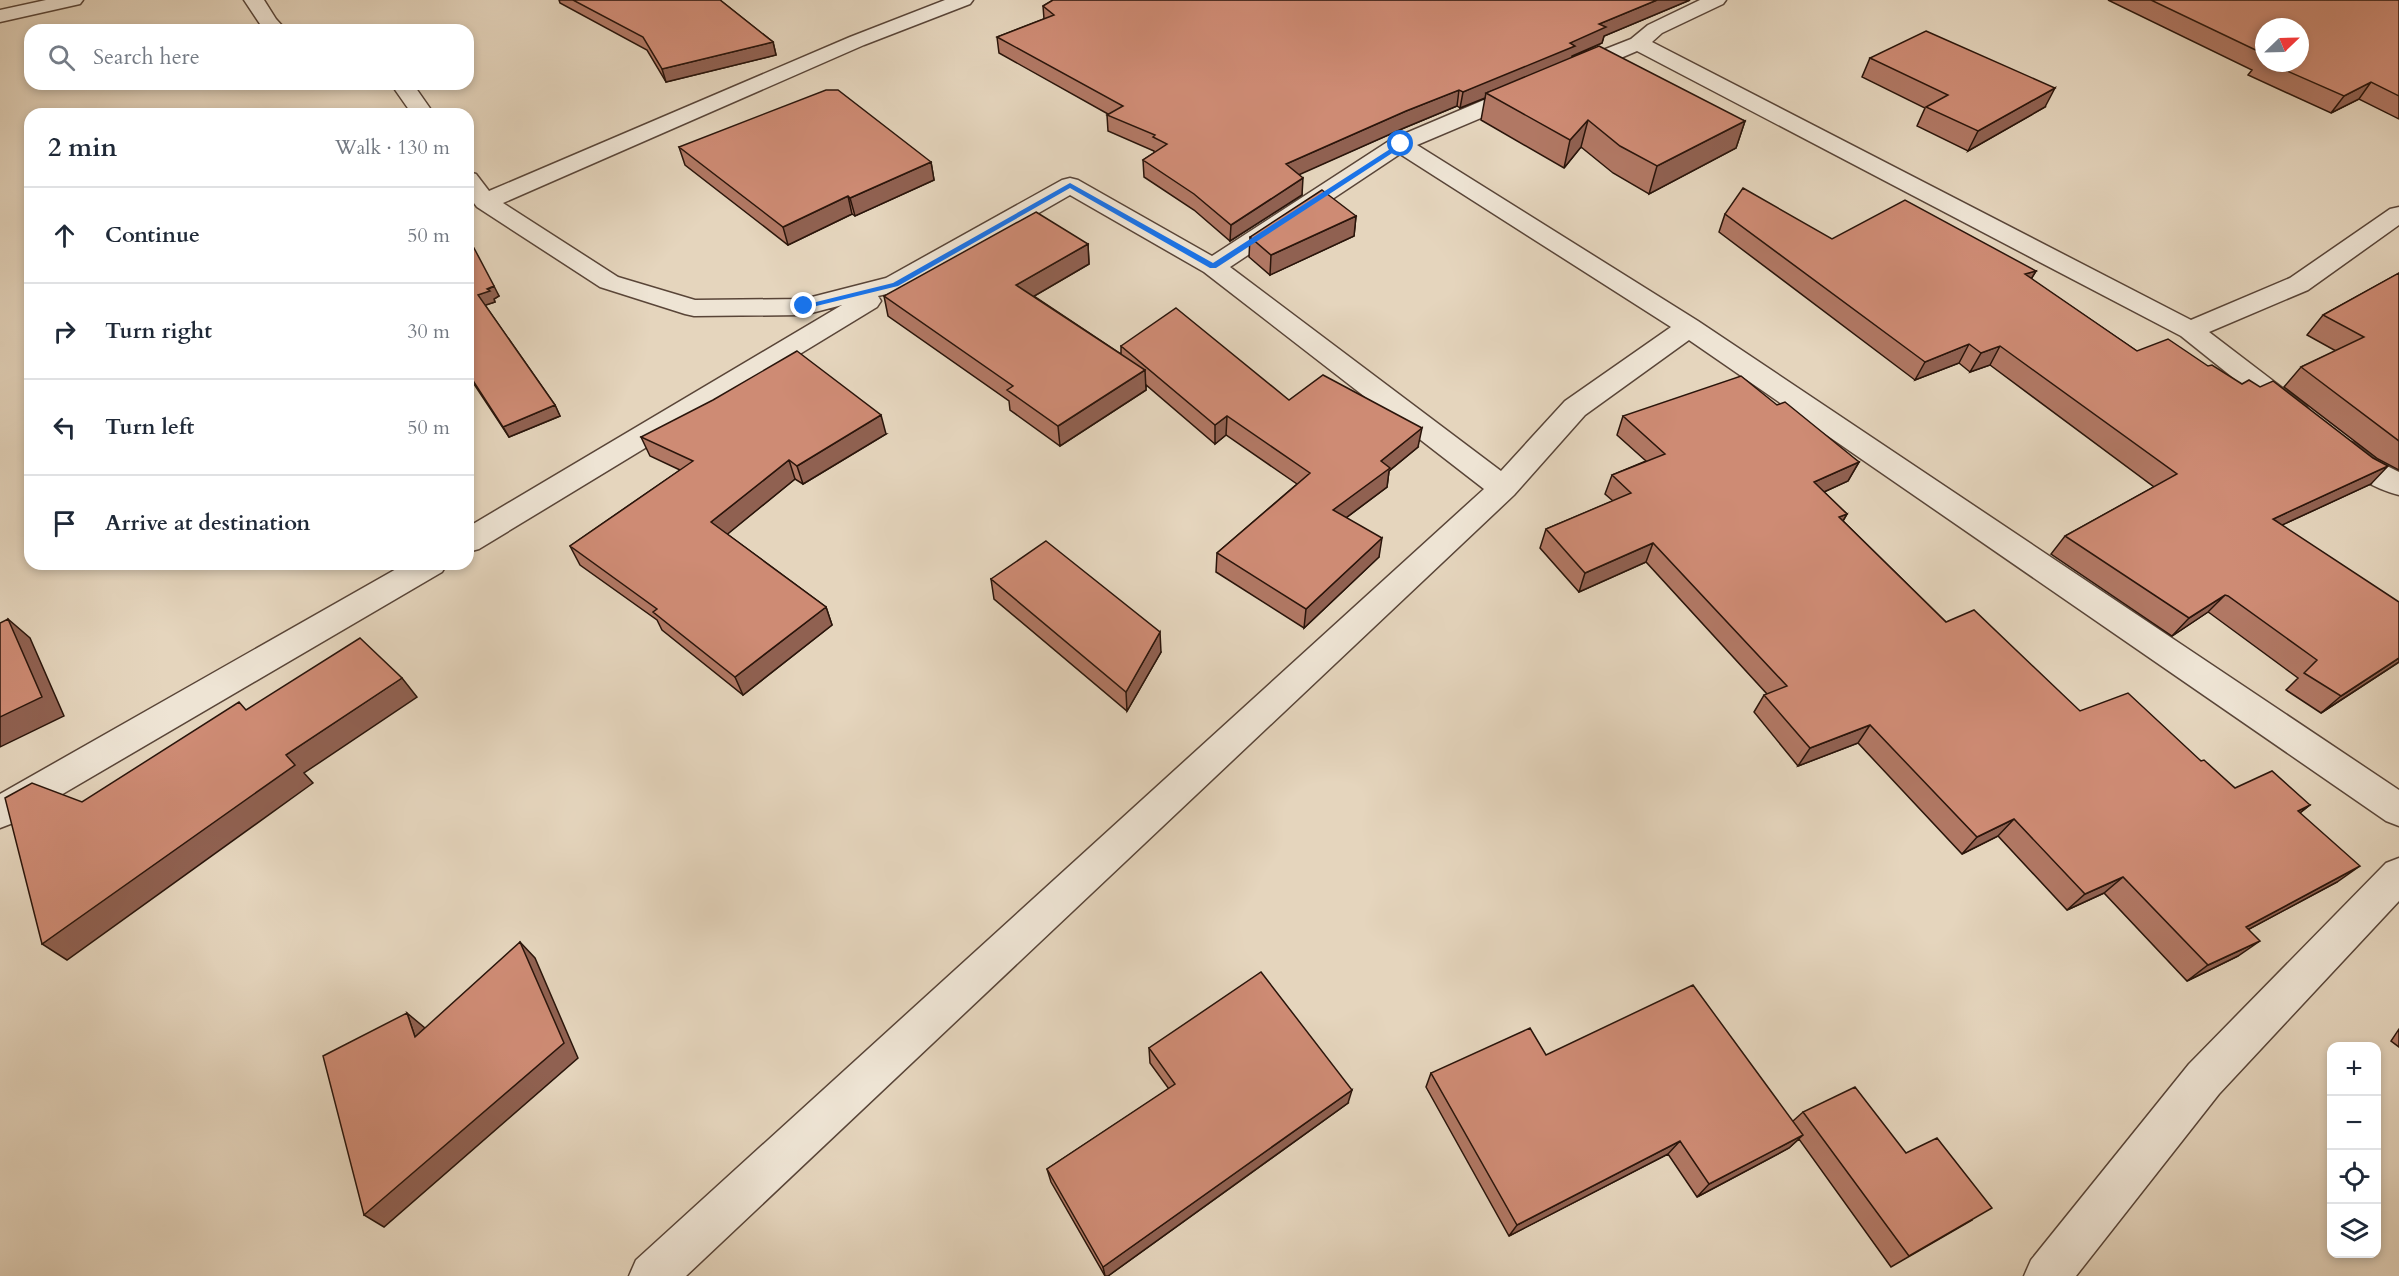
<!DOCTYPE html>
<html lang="en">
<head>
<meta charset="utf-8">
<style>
  body { margin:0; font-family:Cardo,serif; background:#f6f6f7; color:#1f2937 }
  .controls { position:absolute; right:18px; bottom:18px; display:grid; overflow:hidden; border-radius:12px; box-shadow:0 3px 9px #0003 }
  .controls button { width:54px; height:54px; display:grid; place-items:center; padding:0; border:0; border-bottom:2px solid #e0e1e3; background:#fff; color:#1f2937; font:30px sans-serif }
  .compass { position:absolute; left:2255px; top:18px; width:54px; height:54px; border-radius:50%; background:#fff; box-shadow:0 3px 9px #0003; rotate:67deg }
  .stop { position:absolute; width:18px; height:18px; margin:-14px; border:4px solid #1a73e8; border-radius:50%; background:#fff }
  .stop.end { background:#1a73e8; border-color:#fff; box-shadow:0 2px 6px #0008 }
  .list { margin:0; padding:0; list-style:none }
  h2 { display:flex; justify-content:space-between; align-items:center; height:78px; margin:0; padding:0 24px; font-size:26px }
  h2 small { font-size:20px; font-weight:400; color:#747a83 }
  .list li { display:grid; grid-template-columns:39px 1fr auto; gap:18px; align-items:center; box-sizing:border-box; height:96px; padding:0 24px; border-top:2px solid #e0e1e3 }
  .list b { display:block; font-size:22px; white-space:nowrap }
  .list em { font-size:20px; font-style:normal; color:#747a83 }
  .icon { flex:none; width:33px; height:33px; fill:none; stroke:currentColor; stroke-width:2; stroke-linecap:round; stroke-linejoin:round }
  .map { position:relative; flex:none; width:2399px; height:1276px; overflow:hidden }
  .search { position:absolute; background:#fff; box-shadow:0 3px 9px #0003; left:24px; top:24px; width:450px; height:66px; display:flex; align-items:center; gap:15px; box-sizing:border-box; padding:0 21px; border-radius:18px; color:#747a83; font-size:22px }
  .panel { position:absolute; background:#fff; box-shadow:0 3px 9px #0003; left:24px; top:108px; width:450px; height:462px; border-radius:18px }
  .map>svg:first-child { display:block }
</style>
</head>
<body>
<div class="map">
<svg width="2399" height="1276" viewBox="0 0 2399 1276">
  <rect width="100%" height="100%" fill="#e5d5bd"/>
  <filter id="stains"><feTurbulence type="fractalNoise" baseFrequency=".00333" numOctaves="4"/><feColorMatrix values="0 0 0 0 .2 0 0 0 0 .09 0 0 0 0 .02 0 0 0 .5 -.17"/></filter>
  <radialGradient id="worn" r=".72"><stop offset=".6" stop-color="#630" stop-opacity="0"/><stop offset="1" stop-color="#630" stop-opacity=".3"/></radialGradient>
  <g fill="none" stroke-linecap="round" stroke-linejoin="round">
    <g stroke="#594538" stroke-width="3">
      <path id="street" d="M46,0H83L80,4L0,22V10Z
        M244,0H264L276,19L286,30H264Z
        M945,0H973L970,4L864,45L503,203L618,277L695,300L804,299L886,278L1062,180L1070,178L1078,180L1212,256L1392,139L1517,86L1525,84L1533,86L1536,91L1533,96L1417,145L1698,321L2399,790V826L2386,821L1689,340L1585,415L1514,495L686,1276H629L636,1260L1484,489L1204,272L1070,195L904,290L878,296L881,301L877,307L479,549L468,552V527L842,305L804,315L694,316L685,314L600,287L477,207L468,195V172L476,174L489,191L850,37ZM1400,154L1671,327L1565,401L1501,471L1230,267Z
        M1700,0H1726L1723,4L1662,33L1652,42L2191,320L2290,278L2390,209L2399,207V225L2308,290L2209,332L2306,406L2310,413L2306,420L2296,422L2286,420L2181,336L1637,51L1581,75L1573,76L1565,75L1562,70L1565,65L1631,39L1648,25Z
        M391,84H413L434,114H412Z
        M2344,440L2354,443L2377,461L2399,472V495C2375,489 2343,472 2329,450L2334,443Z
        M405,564H447L442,572L13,823L0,828V794Z
        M2399,858V901L2219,1094L2076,1276H2024L2031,1260L2189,1064L2386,863Z"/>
    </g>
    <use href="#street" fill="#eee4d4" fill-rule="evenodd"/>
  </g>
  <path fill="#b17864" stroke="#2a150b" stroke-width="1.5" fill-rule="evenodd" d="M559,0H720L773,42L776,55L666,82L647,50L560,3Z
    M1053,0H1690L1604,36L1602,43L1572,57L1745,121L1736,148L1649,194L1613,173L1581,147L1564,168L1481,120L1485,98L1460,108L1457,106L1404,128L1299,174L1302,195L1230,241L1194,210L1144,177L1143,160L1154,153V151L1108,131L1107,115L1108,114L999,53L997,37L1044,19L1043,6Z
    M2108,0H2399V119L2359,99L2331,113L2248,75L2252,70ZM2264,27L2300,63H2264Z
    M1870,58L2045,107L1968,151L1917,126L1925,108L1862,77Z
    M679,147L931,162L934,180L855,216L852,214L788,245L685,165Z
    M1725,214L1832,239L2036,271L2031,279L2137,351L2371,484L2282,525L2399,662L2321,713L2286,690L2298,678L2211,614L2208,612L2172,636L2051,554L2065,536L2154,487L1990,365L1970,372L1959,363L1915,380L1719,232Z
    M1356,216L1354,236L1270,275L1249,257L1250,237Z
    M1088,244L1089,264L1034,296L1121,354V346L1289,400L1418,447L1389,471L1387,487L1346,518L1379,557L1304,628L1216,572L1217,553L1297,484L1226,435L1215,444L1146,385V390L1060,446L1010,410L1009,401L888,316L884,296Z
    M468,251L499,296L494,299L495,302L485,305L555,405L560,416L509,437L468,375Z
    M2399,273V470L2378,459L2284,387L2301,367L2336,351L2307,335L2323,315Z
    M1777,405L1859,462L1848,481L1824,492L1847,514L1843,521L1946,622L2080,711L2201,761L2235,788L2310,805L2300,813L2337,882L2249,929L2238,956L2187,981L2104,893L2067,910L1998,836L1962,854L1858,743L1798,766L1754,712L1764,695L1767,694L1646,562L1579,592L1540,548L1546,529L1613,501L1605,494L1612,475L1646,461L1617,435L1623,416Z
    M886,434L803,484L795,479L727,534L826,607L832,625L743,695L662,630L657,620L580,565L570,546L680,470L650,456L641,437Z
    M991,579L1161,652L1127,711L994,599Z
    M2399,1029V1047L2391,1041Z
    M1149,1048L1348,1103L1108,1276H1105L1051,1182L1047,1169L1169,1089L1150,1063Z
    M1546,1055L1793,1121L1803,1112L1906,1153L1972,1220L1891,1267L1799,1139L1789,1148L1697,1197L1668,1154L1509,1236L1426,1087L1431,1073Z"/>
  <path fill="#906151" stroke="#2a150b" stroke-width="1.5" d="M1657,0H1690L1604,36L1602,43L1572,56L1571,62L1486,93L1485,98L1460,108L1463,92L1570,43L1599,24Z
    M773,42L776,55L666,82L662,69Z
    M2371,82L2359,99L2331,113L2344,96Z
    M2055,88L2045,107L1968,151L1978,131Z
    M1459,90L1457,106L1404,128L1285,181L1286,164L1406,111Z
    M1588,120L1581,147L1564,168L1570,140Z
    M1745,121L1736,148L1649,194L1657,166Z
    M931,162L934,180L855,216L850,198Z
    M1303,178L1302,195L1230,241L1231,225Z
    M848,196L852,214L788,245L783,227Z
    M1356,216L1354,236L1270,275L1271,255Z
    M1088,244L1089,264L1019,305L1016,285Z
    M2036,271L2025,289V274Z
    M494,286L499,296L494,299L495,302L483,306L478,295Z
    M1969,344L1959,363L1915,380L1925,362Z
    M2000,346L1990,365L1970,372L1981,353Z
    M1145,370L1146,390L1060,446L1058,426Z
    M555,405L560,416L509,437L503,427Z
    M881,415L886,434L803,484L797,466Z
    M1227,416L1226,435L1215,444V425Z
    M1422,428L1418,447L1389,471L1387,487L1331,529L1333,510L1381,461Z
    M789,460L795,479L719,541L711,522Z
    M1859,462L1848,481L1804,501L1814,482Z
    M2388,466L2371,484L2256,537L2273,519Z
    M1847,514L1836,533L1839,517Z
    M1382,538L1379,557L1304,628L1306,609Z
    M1653,543L1646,562L1579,592L1585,573Z
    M2225,595L2208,612L2172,636L2189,618Z
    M826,607L832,625L743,695L735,677Z
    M8,619L30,638L64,716L0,747V717Z
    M1160,632L1161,652L1127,711L1126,692Z
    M2399,658V662L2321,713L2341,696Z
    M402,678L417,697L304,773L313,783L67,960L42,944L286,755Z
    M1870,725L1858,743L1798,766L1810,748Z
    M2310,805L2288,822L2298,811Z
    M2014,819L1998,836L1962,854L1977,837Z
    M2360,866L2337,882L2225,942L2246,927Z
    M2123,877L2104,893L2067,910L2085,894Z
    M2260,941L2238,956L2187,981L2208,965Z
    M520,942L535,958L578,1058L384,1227L364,1215Z
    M407,1013L425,1028L415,1037Z
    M1352,1090L1348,1103L1108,1276H1105L1103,1267Z
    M1803,1135L1789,1148L1697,1197L1709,1184Z
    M1680,1141L1668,1154L1509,1236L1517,1225Z"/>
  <path fill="#ce8b74" stroke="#2a150b" stroke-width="1.5" d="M573,0H720L773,42L662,69L643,37Z
    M1053,0H1657L1599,24L1606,27L1570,43L1575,46L1463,92L1459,90L1406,111L1286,164L1303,178L1231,225L1194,194L1143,160L1167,144L1153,137L1155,135L1107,115L1123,106L997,37L1054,15L1043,6Z
    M2151,0H2399V96L2371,82L2344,96L2269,63H2300V27H2264V54Z
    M1926,31L2055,88L1978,131L1926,107L1948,95L1870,58Z
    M1599,46L1745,121L1657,166L1620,146L1588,120L1570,140L1486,93Z
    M826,90H838L931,162L850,198L848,196L783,227L679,147Z
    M1743,188L1832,239L1905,200L2036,271L2025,274L2137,351L2168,339L2208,366L2212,365L2242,384L2249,380L2260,387L2273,381L2373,458L2388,466L2273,519L2399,602V658L2341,696L2304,673L2317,660L2228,596L2225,595L2189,618L2065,536L2177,474L2000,346L1981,353L1969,344L1925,362L1725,214Z
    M1322,190L1356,216L1271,255L1250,237Z
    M1036,212L1088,244L1016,285L1145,370L1058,426L1007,390L1013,386L884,296Z
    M474,248L494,286L487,289L490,291L478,295L555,405L503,427L468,373V251Z
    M2399,273V441L2301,367L2364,337L2323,315Z
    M1176,308L1289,400L1323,375L1422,428L1381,461L1390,468L1333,510L1382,538L1306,609L1217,553L1310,473L1227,416L1215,425L1121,346Z
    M797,351L881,415L797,466L789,460L711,522L826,607L735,677L653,612L657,609L570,546L693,461L641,437L713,400Z
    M1741,376L1777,405L1785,402L1859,462L1814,482L1847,514L1839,517L1946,622L1974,610L2080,711L2128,693L2201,761L2204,760L2235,788L2272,771L2310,805L2298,811L2360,866L2246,927L2260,941L2208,965L2123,877L2085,894L2014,819L1977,837L1870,725L1810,748L1764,695L1787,686L1653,543L1585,573L1546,529L1631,493L1612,475L1665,454L1623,416Z
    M1046,541L1160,632L1126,692L991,579Z
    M8,619L42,697L0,717V623Z
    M360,638L402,678L286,755L295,765L42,944L5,798L32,783L82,802L239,702L246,710Z
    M520,942L564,1043L364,1215L323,1056L407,1013L415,1037Z
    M1261,972L1352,1090L1103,1267L1047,1169L1175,1084L1149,1048Z
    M1693,985L1803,1135L1709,1184L1680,1141L1517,1225L1431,1073L1530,1028L1546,1055Z
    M1855,1087L1906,1153L1937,1138L1992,1208L1909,1256L1803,1112Z"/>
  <path fill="#1a73e8" d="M1401,142L1403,146L1216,268H1210L1070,188L898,286L804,309L800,306L893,283L1070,183L1213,263Z"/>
  <rect width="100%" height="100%" filter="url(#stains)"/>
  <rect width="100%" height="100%" fill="url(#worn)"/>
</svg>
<div class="controls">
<button>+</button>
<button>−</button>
<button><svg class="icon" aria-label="locate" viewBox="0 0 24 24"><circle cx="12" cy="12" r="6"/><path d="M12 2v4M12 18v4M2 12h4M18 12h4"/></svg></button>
<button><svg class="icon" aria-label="layers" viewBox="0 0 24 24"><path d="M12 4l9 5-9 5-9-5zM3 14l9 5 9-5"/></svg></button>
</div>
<svg class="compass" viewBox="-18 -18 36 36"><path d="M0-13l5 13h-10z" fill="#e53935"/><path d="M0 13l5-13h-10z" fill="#747a83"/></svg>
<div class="stop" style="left:1401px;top:144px"></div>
<div class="stop end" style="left:804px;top:306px"></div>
<div class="search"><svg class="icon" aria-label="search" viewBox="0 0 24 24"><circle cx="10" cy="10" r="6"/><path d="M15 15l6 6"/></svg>Search here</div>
<section class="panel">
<h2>2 min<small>Walk · 130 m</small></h2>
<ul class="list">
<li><svg class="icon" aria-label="ahead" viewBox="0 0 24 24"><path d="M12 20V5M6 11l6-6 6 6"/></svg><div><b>Continue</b></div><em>50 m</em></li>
<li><svg class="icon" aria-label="right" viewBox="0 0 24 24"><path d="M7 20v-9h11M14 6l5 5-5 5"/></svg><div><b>Turn right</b></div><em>30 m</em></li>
<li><svg class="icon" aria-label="left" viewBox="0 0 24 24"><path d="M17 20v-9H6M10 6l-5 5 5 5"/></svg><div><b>Turn left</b></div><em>50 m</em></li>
<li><svg class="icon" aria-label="arrive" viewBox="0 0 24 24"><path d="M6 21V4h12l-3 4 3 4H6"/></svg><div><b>Arrive at destination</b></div></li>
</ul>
</section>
</div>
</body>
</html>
